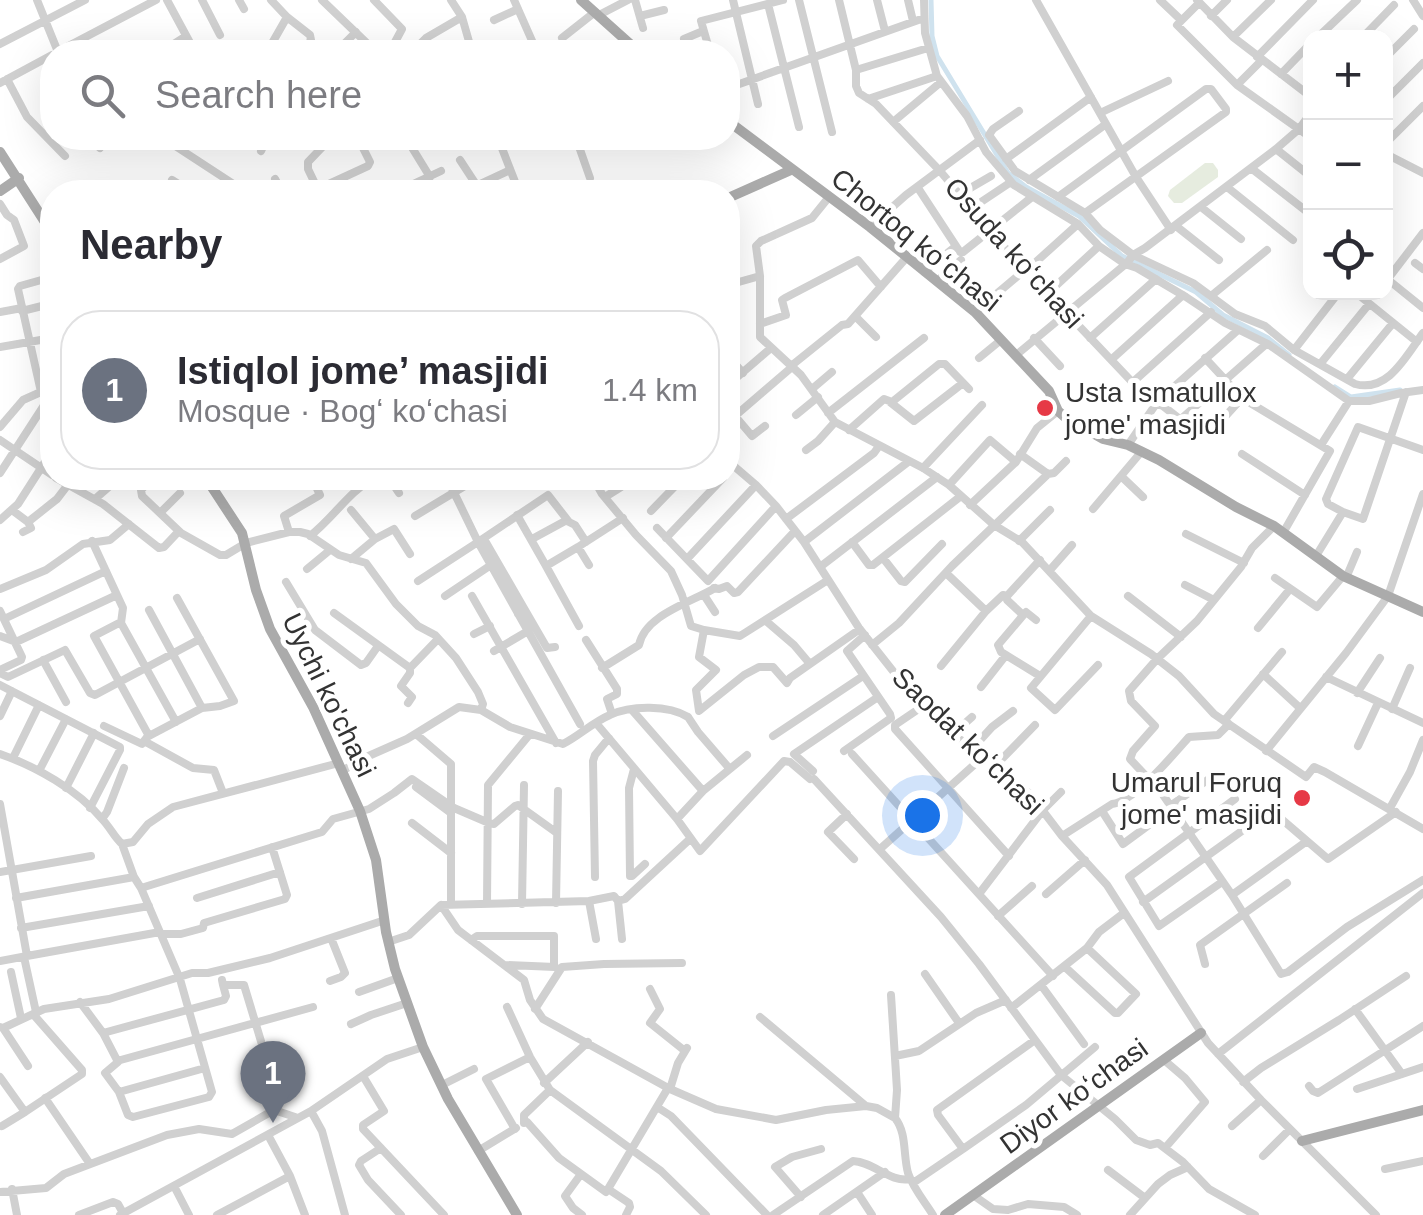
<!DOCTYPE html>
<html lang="en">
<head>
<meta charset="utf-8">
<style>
  body { margin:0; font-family:Arial,sans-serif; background:#f2f2f3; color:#2b2b33 }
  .controls { position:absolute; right:30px; top:30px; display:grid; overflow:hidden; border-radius:20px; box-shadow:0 10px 40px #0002 }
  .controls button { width:90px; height:90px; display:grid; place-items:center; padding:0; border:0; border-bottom:2px solid #e1e1e2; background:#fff; color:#2b2b33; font:50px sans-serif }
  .you { position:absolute; left:922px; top:815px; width:35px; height:35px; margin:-25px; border:8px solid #fff; border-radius:50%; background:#1a73e8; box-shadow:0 0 0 15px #1a73e833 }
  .badge { display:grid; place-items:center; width:65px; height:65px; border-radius:50%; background:#e63946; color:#fff; font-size:32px; font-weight:700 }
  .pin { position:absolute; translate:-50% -82px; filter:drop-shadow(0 2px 5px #0008) }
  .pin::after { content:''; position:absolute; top:52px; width:35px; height:30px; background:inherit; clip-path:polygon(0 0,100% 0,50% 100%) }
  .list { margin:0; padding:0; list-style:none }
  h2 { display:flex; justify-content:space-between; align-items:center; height:130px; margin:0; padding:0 40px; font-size:42px }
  h2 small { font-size:32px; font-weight:400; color:#7c7c81 }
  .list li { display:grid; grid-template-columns:65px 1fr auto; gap:30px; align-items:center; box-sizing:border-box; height:160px; margin:0 20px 20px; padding:0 20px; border:2px solid #e1e1e2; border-radius:40px }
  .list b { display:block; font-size:38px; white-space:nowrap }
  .list p { margin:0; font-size:32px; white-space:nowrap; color:#7c7c81 }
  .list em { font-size:32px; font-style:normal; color:#7c7c81 }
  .icon { flex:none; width:55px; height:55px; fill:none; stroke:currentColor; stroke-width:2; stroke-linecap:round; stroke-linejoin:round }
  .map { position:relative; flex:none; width:1423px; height:1215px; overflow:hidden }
  .search { position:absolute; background:#fff; box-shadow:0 10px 40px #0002; left:40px; top:40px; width:700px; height:110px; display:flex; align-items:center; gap:25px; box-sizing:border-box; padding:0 35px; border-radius:40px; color:#7c7c81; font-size:38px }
  .panel { position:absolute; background:#fff; box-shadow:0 10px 40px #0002; left:40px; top:180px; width:700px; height:310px; border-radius:40px }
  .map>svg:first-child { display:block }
</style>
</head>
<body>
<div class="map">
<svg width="1423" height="1215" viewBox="0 0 1423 1215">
  <rect width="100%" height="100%" fill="#fff"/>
  <path fill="#e6ecdf" d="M1205,163H1213L1218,170V177L1182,203H1174L1168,196L1170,190Z"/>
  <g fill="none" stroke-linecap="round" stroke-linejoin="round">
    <path stroke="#cfe2ee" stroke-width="5" d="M931,0L932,36L937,56L1008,173L1026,187L1079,216L1122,256L1196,292L1223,315L1268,338L1289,355
      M1335,387L1351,397L1400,390"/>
    <path stroke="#d0d0d0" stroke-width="8" d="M37,0L58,52
      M167,0L195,52
      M202,0L220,35
      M239,0L244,9
      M322,0L376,52
      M374,0L402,29L395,42L403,52
      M451,0L462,17L472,52
      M514,0L537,52
      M635,0L643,28
      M733,0L758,104
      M799,0L832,132
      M839,0L856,70V86L859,93L876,104L940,171L1007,250L1152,403L1163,406L1195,431L1211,432L1242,398
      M877,0L885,31
      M908,0L913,21
      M924,0L925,33L937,76L967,116L986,152L1014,185L1078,224L1099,246L1125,264L1137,268L1186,297L1225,323L1268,344L1349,401H1369L1401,393L1423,390
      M1036,0L1136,177L1171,230
      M1160,0L1181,20
      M1197,0L1233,37L1310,96
      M1413,0L1423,16
      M1199,3L1177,25L1237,85L1261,61
      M768,4L799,127
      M599,15L628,0
      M640,16L664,10
      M1211,16L1227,0
      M287,17L310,35L311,40L307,46
      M494,20L518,9
      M1233,37L1271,0
      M562,38L595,12
      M1317,38L1357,0
      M1362,38L1394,5
      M0,44L85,0
      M57,52L156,0
      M161,52L186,36
      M267,52L287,17L271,0
      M336,52L356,32
      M406,52L414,50L426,38L462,17
      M690,52L684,39L703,31
      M710,52L701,21L783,0
      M1257,57L1313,0
      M1386,57L1414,29
      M856,70L928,48
      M1281,74L1310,44
      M7,79L27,117L65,156
      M0,83L52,55
      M1237,85L1310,137
      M728,88L924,18
      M868,99L937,76
      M1386,100L1423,63
      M1019,111L993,129L989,135L1015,171L1085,213L1100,230L1133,255L1193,283L1235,314L1265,326L1294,350L1355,384C1388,393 1406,356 1423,333
      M1100,113L1168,81
      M893,122L941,82
      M89,138L100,148
      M163,138L235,185L240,192
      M413,138L411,146L430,177
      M498,138L519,192
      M576,138L590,178
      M472,139L477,138
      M1386,143L1423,106
      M500,144L518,138
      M1276,149L1310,176
      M261,151L267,138
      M1386,154L1423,173
      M1006,159L1091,97
      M460,160L479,189
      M1251,168L1310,214
      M275,179L282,192
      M172,180L191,192
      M1029,180L1106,124
      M1227,187L1293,240
      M918,188L956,246
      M318,189L368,166L370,162L363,148L376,138
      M319,192L308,169V162L331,138
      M396,192L441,171
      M481,192L478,187L480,184L510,170
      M960,194L991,176
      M829,197L812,218L761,241L756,246L760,276V337L801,375L835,422L923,468L949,485L994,525L1022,542L1091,616L1151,654L1179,676L1214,714L1306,777L1314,767L1325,772L1423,829
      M1058,197L1206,89H1211L1226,109V112L1085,213
      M0,204L7,215L14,220L24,246L0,259
      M1201,207L1241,239
      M972,208L1011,182
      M1176,226L1219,260
      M870,227L906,195L980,140
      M956,246L960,252H963L1032,197
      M1415,263L1423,269
      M1027,270L1078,224
      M924,272L956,246
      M1386,278L1423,308
      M1387,280L1423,233
      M937,281L961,260
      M728,285L760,276
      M1355,292L1417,342
      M1048,293L1099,246
      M1211,296L1267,250
      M22,311L50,304
      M0,312L22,308
      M975,312L1026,269
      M855,316L876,337
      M760,324L786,315L782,300L785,298L858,260L881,287
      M1034,338L1060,366
      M1090,338L1156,279
      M0,347L52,338
      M1294,350L1339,292
      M728,356L743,373
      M1015,356L1127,263L1133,255L1145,248L1276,149L1299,129L1310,114
      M979,358L1001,340
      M1205,358L1242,398L1330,451L1283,533
      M1112,359L1183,295
      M1321,363L1369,304
      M791,366L842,325L848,324L907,257
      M1347,379L1393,323
      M1133,382L1211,312
      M728,385L771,348
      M812,389L832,372
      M41,392L18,289L20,286L52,277
      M890,402L914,421L963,383
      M828,413L924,338
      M796,415L818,397
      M1181,419L1264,346
      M765,426L752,436L735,416L792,367
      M0,427L23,400L52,387
      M849,430L884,399L892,402L939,364H945L969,389
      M0,440L52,475
      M1128,445L1158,401L1238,330
      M1321,445L1349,401
      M806,450L818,441L835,422
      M1020,454L1048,474
      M1242,454L1305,495
      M728,461L756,485L776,506L804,542L859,628L908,690L964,743L996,765L1030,794L1062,836L1107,885L1208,1043L1261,1100L1376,1215
      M923,468L982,405
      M0,473L52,393
      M1121,476L1143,497
      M56,478L103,504L159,548L164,547L179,531
      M153,478L141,490L142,496L181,533L220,555H226L246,543L289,532H300L308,534L339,555L366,563L396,604L418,626L435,635L456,658L478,692L483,704L481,710
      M389,478L399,493
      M447,478L478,542L548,495L569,522L575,525L586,542
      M593,478L602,494L636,535L671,571L682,595L691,626L704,630
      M949,485L990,440L1016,462
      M605,497L621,487
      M95,499L111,485
      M970,505L1016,462L1037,428L1058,411
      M1093,509L1142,451
      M12,510L28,522L57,499L73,478
      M351,510L375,539
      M651,511L683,478
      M1343,512L1328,504L1326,499L1358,427L1423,450
      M160,513L180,493
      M517,515L546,566L578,547
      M415,516L478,478
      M786,519L874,453L879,446
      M0,520L18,504L52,451
      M1274,526L1252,548L1241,567L1197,621L1157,659L1129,691L1131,701L1155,726L1133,751L1130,759L1161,792L1232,895L1281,974L1288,972L1347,927L1423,880
      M657,528L708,581L776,506
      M23,532L31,528L28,522
      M289,532L284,516L320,495L312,478
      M1186,534L1244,563
      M310,536C333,518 348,493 373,478
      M666,538L723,478
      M484,539L525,610L518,614
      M532,539L567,520
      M92,541L123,608L121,623L176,722
      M1019,541L1050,510
      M804,542L908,462
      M852,542L869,565H873L961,496
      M1316,556L1343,512L1363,519L1406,392
      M883,558L901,581L905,582L942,544
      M351,559L375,539L394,529L410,554
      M687,559L756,485
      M589,565L578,547L623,518
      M546,566L579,626
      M820,567L937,477
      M307,569L330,550
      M1050,570L1072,545
      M946,573L986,611
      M1275,578L1317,607L1343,576
      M1346,578L1357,552
      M828,580L740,636L704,630L699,657L716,670L696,690L699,711L744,675L759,667H773L787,683L790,678L860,629
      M418,581L478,542L580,724
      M286,582L315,630L361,665L366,663L378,646
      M1185,585L1214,600
      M714,588L719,589L727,586L734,593L738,592L795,531
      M0,589L46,570L83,544L110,540L129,524
      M704,595L715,612
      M445,596L491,565
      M472,596L556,743
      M1128,596L1181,637
      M149,610L202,708
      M525,610L547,648L555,647
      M0,611L22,657L21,660L0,670
      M334,613L410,668L438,639
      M1023,615L1007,600V596L1040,560
      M1091,616L1031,688L1055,710L1098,665
      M4,619L106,571
      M1036,620L1026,612L998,645L1001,652L1040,676
      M766,621L794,645L810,664
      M121,622L94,636L149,736
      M1258,628L1290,589
      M474,634L490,626
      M0,636L16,642L117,595
      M586,640L617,689V694L607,699L612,714
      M872,645L899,623L952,566L1048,474L1054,473L1066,461
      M494,651L528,631
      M43,660L66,702
      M941,666L986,611L1003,595L1007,596
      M602,668L639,645C645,615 690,603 715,588
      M0,673L8,677L65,650L90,693L95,695L200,639
      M1263,674L1300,708
      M1326,677L1423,723
      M0,685L120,747V750L90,808
      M981,687L1006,655
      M1357,693L1380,658
      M408,703L412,697L401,686L410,673V668
      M923,706L895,725V729L1009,856
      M1392,709L1410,668
      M632,710L703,791
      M0,716L12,691
      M688,717L698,732L729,768
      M1224,721L1282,652
      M596,723L677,819L700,851L784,761L790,762L810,779
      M104,726L142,744L147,737L202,708L220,706L234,701L177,598
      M954,733L972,717
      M416,734L451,764V805
      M773,736L863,676
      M144,741L193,768L214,770L223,793
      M1358,746L1378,703
      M972,749L992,727L1013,711
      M844,751L891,718L890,714L847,651L865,635
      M1266,751L1346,653L1388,596L1423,494
      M0,754C35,766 78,790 102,819C110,827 114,837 122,844L133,842L148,824L173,807L339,763
      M852,754L1053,976
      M13,758L39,705
      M996,765L1035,725
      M634,769L629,788L630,876H632L645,864
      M39,771L66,719
      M342,771L364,758L407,739L459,707L481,710L510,727L563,744C579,736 593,722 610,715C631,705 669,705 688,717
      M813,771L794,754L878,697
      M814,779L941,917L979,964L1061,1075L1115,1119L1136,1140L1150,1145L1158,1143L1183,1162L1209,1189L1255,1215
      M416,787L451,813V904
      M66,788L94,733
      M0,804L27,956L160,932
      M1170,806L1209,779
      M1390,808L1410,772L1423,740
      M1102,811L1123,844L1172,808
      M847,814L828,832L854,859
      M102,819L107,812L124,768
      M677,819L703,791L747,755
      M412,823L451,853
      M1062,836L1112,804C1134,802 1173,755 1189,737L1218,735L1229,724
      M122,844L134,877L141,888L180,979L212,1092L209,1097L133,1117L128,1115L119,1092L205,1068
      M880,849L984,756
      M0,872L91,856
      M595,877L593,761L595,755L609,738
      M1222,882L1159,926L1129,877L1235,799
      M141,888L322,832L333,819L369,809L394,793L412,779L454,808L489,823L494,824L515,806L518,805L557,833
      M979,894L1043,810L1061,792
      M1046,894L1085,860
      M1232,895L1307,841
      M16,898L134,877
      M197,898L280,872
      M589,901L596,939
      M618,901L622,939
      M1143,902L1271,810L1328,859L1396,812
      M556,903L558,791
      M487,904L488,785L530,734
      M522,904L524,785
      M441,905L458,930L524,980L530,1000L543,1019L670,1089L716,1109L776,1120L826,1110L866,1106
      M998,916L1032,886
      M21,928L149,906
      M161,934H181L203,928L204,923L285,899L287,895L272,847
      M471,940L477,936H554V966
      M388,942L409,935L441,905L589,901L614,896L618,901L625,899L690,839
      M24,957L36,1012
      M0,961L27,956
      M1205,964L1200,945L1287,883
      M505,965L555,967
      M1065,967L1115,1013H1118L1136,994L1087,948
      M11,972L21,1018
      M925,974L959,1023
      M222,980L223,985H244L270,1071
      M330,981L341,977L345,973L331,938
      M1041,985L1084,1044
      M650,989L660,1009L650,1023L685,1051
      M359,992L398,978
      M891,995L897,1090L895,1118C907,1133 903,1155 908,1173C913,1188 925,1202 933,1215
      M80,1002L103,1033L224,1000L226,996L223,985
      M507,1007L530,1057L550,1090L661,1171L706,1215
      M1011,1008L1087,948L1099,932L1124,913
      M535,1009L562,967L604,964L682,963
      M1355,1009L1402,1074
      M760,1017L866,1106L877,1108L895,1118
      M351,1024L371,1015L407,1003
      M0,1027L3,1028L44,1009L109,999L192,973H208L270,958L385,920
      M3,1028L28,1066
      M103,1033L118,1062L105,1073L119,1092
      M1035,1040L937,1110L938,1115L963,1149L1026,1105L1095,1047
      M1218,1054L1423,893
      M895,1056L919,1051L976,1013L1006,1000
      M1164,1060L1185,1078L1205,1102L1165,1148
      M117,1061L313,1007
      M363,1076L384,1111L363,1125V1129L444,1215
      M0,1077L25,1112L82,1074V1070L33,1014
      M1243,1082L1261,1068L1339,1020L1406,976
      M544,1083L588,1042
      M442,1085L474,1069
      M1309,1086L1313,1091L1318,1093L1423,1026
      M670,1089L678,1063L687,1048
      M1357,1089L1423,1067
      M45,1098L90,1164
      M657,1107L671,1116L767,1215
      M311,1111L322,1131L345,1215
      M524,1123L527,1122L559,1158L606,1192L608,1189L629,1203L630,1207L626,1215
      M524,1123V1115L550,1090
      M2,1126L25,1112
      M1232,1126L1261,1100
      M515,1129L486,1079L530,1057
      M268,1135L290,1176L305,1215
      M381,1148L361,1161L359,1165L368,1180L401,1215
      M478,1151L516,1128
      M1263,1156L1290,1129
      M1385,1169L1423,1161
      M1108,1170L1145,1198
      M581,1174L565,1196L573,1208L582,1215
      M913,1183L963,1149
      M174,1186L189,1215
      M12,1189L17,1215
      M608,1189L668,1088
      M0,1192L46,1188L64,1174L167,1135L199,1129L232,1134L274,1110L298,1118
      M857,1192L872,1215
      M973,1195L993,1209L1008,1210L1028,1204L1064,1207L1077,1215
      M801,1197L775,1167L792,1157L821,1149
      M79,1215L113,1202L118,1204L123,1213
      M120,1215L311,1111L387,1059L423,1047
      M217,1215L290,1176
      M773,1215L853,1161C874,1162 890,1183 910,1179
      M823,1215L885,1172
      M1130,1215L1158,1184L1170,1175L1188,1167"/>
    <path stroke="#ababab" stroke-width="10" d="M581,0L639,52
      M728,121L870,227L975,312L1049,391L1058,411L1066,418L1103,439L1128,445L1159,460L1236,507L1274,526L1343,576L1423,612
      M0,152L52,233
      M0,191L19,178
      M728,198L791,170
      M206,478L242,533L256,590L270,629L313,707L360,811L376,860L386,932L395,969L423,1047L448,1099L517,1215
      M1302,1141L1423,1110
      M945,1215L1201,1033"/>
  </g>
  <g fill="#e63946" stroke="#fff" stroke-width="4">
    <circle cx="1045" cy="408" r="10"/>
    <circle cx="1302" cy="798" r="10"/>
  </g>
  <g text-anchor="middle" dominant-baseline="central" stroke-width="10" stroke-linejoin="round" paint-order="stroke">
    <g font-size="28" fill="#333" stroke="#fff">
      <text transform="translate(916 240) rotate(39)">Chortoq koʻchasi</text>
      <text transform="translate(1014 253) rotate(48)">Osuda koʻchasi</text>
      <text transform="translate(329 695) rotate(64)">Uychi ko'chasi</text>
      <text transform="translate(968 741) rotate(44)">Saodat koʻchasi</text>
      <text transform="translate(1074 1096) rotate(-36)">Diyor koʻchasi</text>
    </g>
    <g font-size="28" fill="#333" stroke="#fff" text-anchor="start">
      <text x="1065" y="392">Usta Ismatullox<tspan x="1065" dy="32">jome' masjidi</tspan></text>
      <text x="1282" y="782" text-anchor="end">Umarul Foruq<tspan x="1282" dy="32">jome' masjidi</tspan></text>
    </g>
  </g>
</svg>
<div class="controls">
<button>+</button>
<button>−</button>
<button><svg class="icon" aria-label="locate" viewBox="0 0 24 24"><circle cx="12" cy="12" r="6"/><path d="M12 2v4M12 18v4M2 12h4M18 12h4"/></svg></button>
</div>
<div class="you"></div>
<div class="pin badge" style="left:273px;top:1123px;background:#6b7280">1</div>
<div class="search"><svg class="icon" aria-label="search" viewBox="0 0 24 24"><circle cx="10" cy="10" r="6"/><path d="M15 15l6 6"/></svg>Search here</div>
<section class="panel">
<h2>Nearby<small></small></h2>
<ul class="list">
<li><span class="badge" style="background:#6b7280">1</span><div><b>Istiqlol jome’ masjidi</b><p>Mosque · Bogʻ koʻchasi</p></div><em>1.4 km</em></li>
</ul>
</section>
</div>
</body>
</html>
